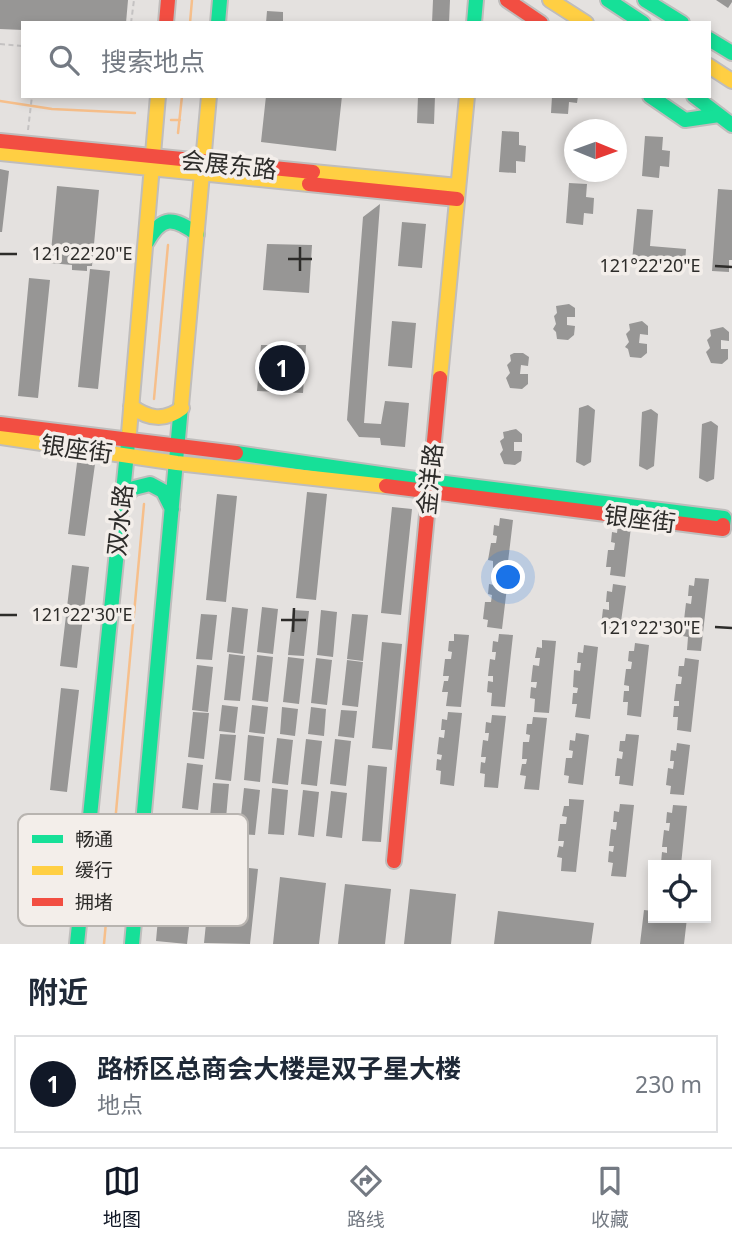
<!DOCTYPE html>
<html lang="zh">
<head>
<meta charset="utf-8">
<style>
  body { margin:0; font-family:"Noto Sans","Noto Sans SC",sans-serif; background:#f6f6f7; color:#1f2937 }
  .controls { position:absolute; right:21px; bottom:21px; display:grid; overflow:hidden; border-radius:0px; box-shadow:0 4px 10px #0003 }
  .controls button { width:63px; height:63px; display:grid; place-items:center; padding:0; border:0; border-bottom:2px solid #e0e1e3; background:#fff; color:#1f2937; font:35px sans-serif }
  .compass { position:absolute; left:564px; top:119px; width:63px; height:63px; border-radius:50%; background:#fff; box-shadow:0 4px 10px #0003; rotate:91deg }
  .you { position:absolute; left:509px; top:578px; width:24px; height:24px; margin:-18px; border:5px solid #fff; border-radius:50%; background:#1a73e8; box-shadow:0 0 0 10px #1a73e833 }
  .badge { display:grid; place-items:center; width:46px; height:46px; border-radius:50%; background:#111827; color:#fff; font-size:23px; font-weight:700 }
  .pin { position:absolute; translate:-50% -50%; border:4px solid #fff; box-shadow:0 2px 7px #0006 }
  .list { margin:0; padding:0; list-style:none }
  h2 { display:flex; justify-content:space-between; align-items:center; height:91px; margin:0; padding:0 28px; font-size:30px }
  h2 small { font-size:23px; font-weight:400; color:#747a83 }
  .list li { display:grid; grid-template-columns:46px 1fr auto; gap:21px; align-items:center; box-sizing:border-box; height:98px; margin:0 14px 14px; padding:0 14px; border:2px solid #e0e1e3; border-radius:0px }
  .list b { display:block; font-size:26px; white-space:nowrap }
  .list p { margin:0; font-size:23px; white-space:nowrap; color:#747a83 }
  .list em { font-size:23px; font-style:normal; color:#747a83 }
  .icon { flex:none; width:38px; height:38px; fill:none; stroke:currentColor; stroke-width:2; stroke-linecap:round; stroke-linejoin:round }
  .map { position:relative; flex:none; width:732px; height:944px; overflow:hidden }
  .search { position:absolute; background:#fff; box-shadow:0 4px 10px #0003; left:21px; right:21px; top:21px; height:77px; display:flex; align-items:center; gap:18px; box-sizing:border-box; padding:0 24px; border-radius:0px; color:#747a83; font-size:26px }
  .sheet { height:203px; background:#fff }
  nav { display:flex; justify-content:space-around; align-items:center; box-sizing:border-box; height:98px; border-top:2px solid #e0e1e3; background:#fff; font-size:19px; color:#747a83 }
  nav a { display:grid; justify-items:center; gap:4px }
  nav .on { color:#111827 }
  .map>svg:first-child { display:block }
</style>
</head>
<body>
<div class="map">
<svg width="732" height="944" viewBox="0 0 732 944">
  <rect width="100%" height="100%" fill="#e4e1df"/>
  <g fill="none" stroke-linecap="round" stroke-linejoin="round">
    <path stroke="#f6bf8b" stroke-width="2.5" d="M190,23L192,0
      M0,101L52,109L135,113
      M171,120H180
      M178,133L182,96
      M154,399L168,245
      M104,944L144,504"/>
  </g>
  <path fill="#979695" d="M0,0H128L126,23H23V30L0,29Z
    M433,0H450L449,23H432Z
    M716,0H732V2L728,8Z
    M267,11L283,12V23H266Z
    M266,96H342L336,151L261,142Z
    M418,96H435L434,124L417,123Z
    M552,96H578L577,103L569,102L568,114L551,113Z
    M502,131L519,132V145L526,146L525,162L516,161V173L499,172Z
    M645,136L663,137L662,150L670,151L669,167L660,166L659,178L642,176Z
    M0,169L9,171L2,232H0Z
    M569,183L587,184L586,197L594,198L593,214L584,213L583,225L566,223Z
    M57,186L99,190L92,266H87V271L72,270V265L50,263Z
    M718,189L732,190V260H729V272L712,271Z
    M380,204L364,423L381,424L385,401L409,403L405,447L381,445L380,438L359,437L347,420L363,217Z
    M637,209L653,210L650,246L686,249L685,265L632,261Z
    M402,222L426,224L422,268L398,266Z
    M267,244L312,245L309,293L263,290Z
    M90,269L110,271L98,389L78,387Z
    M29,278L50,280L38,398L18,396Z
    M569,304L575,308V317H567V325L575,326L574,335L568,340L557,339L556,332L553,329L556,324L554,316L557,313L556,306Z
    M392,321L416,323L412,368L388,366Z
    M642,321L648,326V335L640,334L639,343L647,344V353L641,358L630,357L628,349L625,347L629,342L626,334L630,330L629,324Z
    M723,327L729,332V341L721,340V349H728V359L722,364L711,363L706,352L710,348L707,340L711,336L710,330Z
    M261,345H306L303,393L257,391Z
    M514,353H523L529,357L528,366L521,365L520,374H528V384L522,389L510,388L506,378L510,373L507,365L511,361L510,355Z
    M588,405L595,410L591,462L584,466L576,462L579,408Z
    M651,409L658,414L654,466L647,470L639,466L642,412Z
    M711,421L718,426L714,479L707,482L699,478L702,424Z
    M516,429L522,434V442H514V451H522L521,461L515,465L504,464L500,454L503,450L500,441L504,438L503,432Z
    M78,455L96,457L85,536L68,534Z
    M307,492L327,494L316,600L296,598Z
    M217,494L237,496L226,602L206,600Z
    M392,507L412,509L401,615L381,613Z
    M500,518L513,520L507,570L493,568V561L488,560L491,543H496L497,536L493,535L494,525L499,526Z
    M618,525L631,527L625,577L610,575L611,567H606L608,550H614L615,543L611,542L612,532L617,533Z
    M72,565L89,567L77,668L60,666Z
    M495,577L508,579L502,629L487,627L488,620L483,619L485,602H491L492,595L488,594L489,584L494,585Z
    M695,578L709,579L701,651L687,650L688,637L683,636L684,625L689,626V621L684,620L686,603L691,604L692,596H688L689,585L694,586Z
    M613,584L626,586L619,636L605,635L606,627L601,626L603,609L609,610V602H606L607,591L612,592Z
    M232,607L248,609L243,654L227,652Z
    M262,607L278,609L273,654L257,652Z
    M293,610L309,611L304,656L288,655Z
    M321,610L337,612L333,657L317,655Z
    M201,614L217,615L212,660L196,659Z
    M352,614L368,615L363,661L347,659Z
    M454,634L469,635L461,707L446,706L448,692H442L444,681H448L449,676H443L445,659H451L452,652L448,651L449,641H454Z
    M499,634L513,635L505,707L491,706L492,693L487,692L488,681L493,682V676H488L490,659L495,660L496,652H492L493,641L498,642Z
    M542,640L556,641L549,713L534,712L535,699L530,698L531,687L536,688L537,682H531L533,665L539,666L540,658H535L537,647L542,648Z
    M382,642L402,644L392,750L372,748Z
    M635,643L649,645L641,717L627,715L628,702H623L624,691H629V686L624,685L626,669H631L632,662L628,661L629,651H634Z
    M584,645L598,647L590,719L575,717L577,704H572L573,693H577L578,688L573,687L574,670L580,671L581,663H577L578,652L583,653Z
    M229,654L245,656L240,701L224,700Z
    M257,655L273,657L268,702L252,700Z
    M288,657L304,659L299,704L283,702Z
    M316,658L332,660L327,705L311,703Z
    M685,658L699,660L691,732L677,730L678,717H673L674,706H679V701H674L676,684H681L682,677L678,676L679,666H684Z
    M347,660L363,662L358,707L342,705Z
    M197,665L213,667L208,712L192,710Z
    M61,688L79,690L67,792L50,790Z
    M222,705L238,707L235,733L219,731Z
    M252,705L268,707L265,734L249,732Z
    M282,707L298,709L295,736L280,734Z
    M311,707L326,709L324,736L308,734Z
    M341,710L357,711L354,738L338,736Z
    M193,712L209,713L204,759L188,757Z
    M448,712L462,713L454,786L440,784L441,771L436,770L437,759L441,760L442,755L437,754L439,737L444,738L445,730H441L442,719L447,720Z
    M492,715L506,716L498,788L484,787L485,774L480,773L481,762L485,763L486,757H481L483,740L488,741L489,733H485L486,722L491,723Z
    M533,717L547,718L539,790L524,789L526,776L520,775L522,764H526L527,759H522L523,742H529L530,735L526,734L527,724H532Z
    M576,733L589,735L583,785L568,783L569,776L564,775L566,758H572L573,751L569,750L570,740L575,741Z
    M220,734L236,735L231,781L215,779Z
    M626,734L639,735L633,786L619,784L620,776H615L617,758L622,759L623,752L619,751L620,741H625Z
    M248,735L264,737L260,782L244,780Z
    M277,738L293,740L288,785L272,783Z
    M306,739L322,741L317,786L301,784Z
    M335,739L351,741L346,786L330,784Z
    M677,743L690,745L684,795L670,794L671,786L666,785L668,768L673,769L674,761H670L671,750L676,751Z
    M187,763L203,765L198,810L182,808Z
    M368,765L387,767L381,842L362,841Z
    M213,783L229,784L225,830L209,828Z
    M244,788L260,790L255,835L239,834Z
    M272,788L288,790L284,835L268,834Z
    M303,790L319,792L314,837L298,835Z
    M331,791L347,793L342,838L326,836Z
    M569,799L584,800L576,872L561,871L562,858L557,857L559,846L563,847L564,841H558L560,824H566L567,817L562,816L564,806H569Z
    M620,804L634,805L626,877L611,876L613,863L608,862L609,851L613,852L614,846H609L611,829L616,830L617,822H613L614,811L619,812Z
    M673,805L687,806L681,865L661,863L662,852L667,853V847H662L664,830L669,831L670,823H666L667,812L672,813Z
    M212,864L258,869L250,944L204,943Z
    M280,877L326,883L319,944H273Z
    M345,884L391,889L385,944H338Z
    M410,889L456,894L451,944H404Z
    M159,907L191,910L187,944L156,941Z
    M644,910L653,911V918H687L684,944H640Z
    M498,911L594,923L591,944H494Z"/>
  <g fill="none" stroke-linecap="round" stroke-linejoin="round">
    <g stroke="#bfbdbc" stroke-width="18">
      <path id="fast" d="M608,0L643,23
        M645,0L682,23
        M218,23L220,0
        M474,23L476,0
        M709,39L732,53
        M650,96L685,120L719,115
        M694,96L732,125
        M147,242C162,215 174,217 197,234
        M236,453L429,481L724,518L723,525
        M121,500L134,488L150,484L163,491L172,509
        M77,944L129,433
        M132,944L181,406"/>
    </g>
    <g stroke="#bfbdbc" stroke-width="18">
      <path id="slow" d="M550,0L586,23
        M709,66L732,81
        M0,153L309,184
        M313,172L458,186
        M440,378L467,96
        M131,406C148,419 164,422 182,408
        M181,406L209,96
        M129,433L158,96
        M0,437L177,463L386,486"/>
    </g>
    <g stroke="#bfbdbc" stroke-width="18">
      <path id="jam" d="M507,0L541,23
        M166,23L168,0
        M0,141L313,172
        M309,184L457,199
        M0,424L236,453
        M386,486L723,529V525
        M394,861L440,378"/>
    </g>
    <path stroke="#c4c2c2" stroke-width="2" stroke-dasharray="5 3.5" stroke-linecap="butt" d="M131,23L134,0
      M0,44L23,46
      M28,130L32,96"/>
    <use href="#fast" stroke="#16e098" stroke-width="14"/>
    <use href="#slow" stroke="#ffcf43" stroke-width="14"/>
    <use href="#jam" stroke="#f24e42" stroke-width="14"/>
  </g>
  <path fill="none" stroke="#2d2c2a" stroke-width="2.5" d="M0,254H17M288,259H312M715,266L732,267M300,271V247M0,615H17M281,620H306M715,627L732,628M293,632L294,608"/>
  <g text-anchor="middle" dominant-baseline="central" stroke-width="7" stroke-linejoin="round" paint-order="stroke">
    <g font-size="24" fill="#2d2c2a" stroke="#f3eeea">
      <text transform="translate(229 164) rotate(6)">会展东路</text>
      <text transform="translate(77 448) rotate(8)">银座街</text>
      <text transform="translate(429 479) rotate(-84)">金洋路</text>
      <text transform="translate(640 518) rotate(7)">银座街</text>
      <text transform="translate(119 520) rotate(-84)">双水路</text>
    </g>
  </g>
  <rect x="18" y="814" width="230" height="112" rx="10" fill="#f3eeea" stroke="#b8b4b0" stroke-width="2"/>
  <rect x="32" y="835" width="31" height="8" fill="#16e098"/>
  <rect x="32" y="866" width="31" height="9" fill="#ffcf43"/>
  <rect x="32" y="898" width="31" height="8" fill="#f24e42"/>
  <g font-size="19" fill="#2d2c2a">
    <text x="75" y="846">畅通</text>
    <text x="75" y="877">缓行</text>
    <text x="75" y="909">拥堵</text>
  </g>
  <g font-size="18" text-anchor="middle" fill="#2d2c2a" stroke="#f3eeea" stroke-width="7" stroke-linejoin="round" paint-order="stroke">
    <text x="82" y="260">121°22'20"E</text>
    <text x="650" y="272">121°22'20"E</text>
    <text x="82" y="621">121°22'30"E</text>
    <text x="650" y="634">121°22'30"E</text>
  </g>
</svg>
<div class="controls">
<button><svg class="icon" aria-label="locate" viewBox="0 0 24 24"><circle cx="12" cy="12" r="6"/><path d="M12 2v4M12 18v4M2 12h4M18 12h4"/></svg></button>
</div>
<svg class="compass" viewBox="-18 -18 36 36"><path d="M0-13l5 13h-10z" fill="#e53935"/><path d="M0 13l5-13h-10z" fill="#747a83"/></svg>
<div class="you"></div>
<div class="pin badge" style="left:282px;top:368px">1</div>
<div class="search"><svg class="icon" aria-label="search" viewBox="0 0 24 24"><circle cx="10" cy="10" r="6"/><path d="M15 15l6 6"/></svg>搜索地点</div>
</div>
<section class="sheet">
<h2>附近<small></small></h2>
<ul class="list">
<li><span class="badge">1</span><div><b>路桥区总商会大楼是双子星大楼</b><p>地点</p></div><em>230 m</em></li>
</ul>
</section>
<nav>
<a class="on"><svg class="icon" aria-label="map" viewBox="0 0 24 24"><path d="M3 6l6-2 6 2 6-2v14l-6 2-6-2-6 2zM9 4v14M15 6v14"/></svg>地图</a>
<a><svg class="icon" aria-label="directions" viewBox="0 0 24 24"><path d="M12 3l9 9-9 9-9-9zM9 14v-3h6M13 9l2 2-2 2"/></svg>路线</a>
<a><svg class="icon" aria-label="saved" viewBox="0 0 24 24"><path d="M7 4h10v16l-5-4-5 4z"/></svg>收藏</a>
</nav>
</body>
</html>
